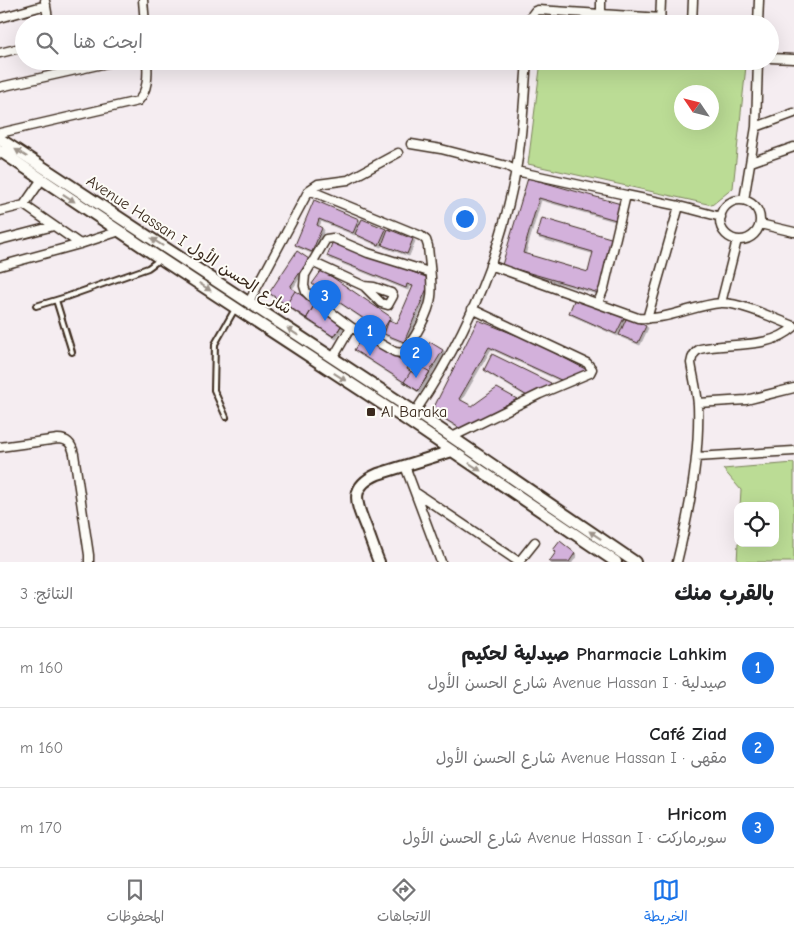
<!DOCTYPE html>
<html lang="ar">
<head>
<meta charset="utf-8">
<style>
  body { margin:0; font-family:"Comic Neue","Playpen Sans Arabic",sans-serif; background:#f2f2f2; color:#202124; direction:rtl }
  .controls { position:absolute; right:15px; bottom:15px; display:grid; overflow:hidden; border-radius:10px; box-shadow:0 5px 20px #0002 }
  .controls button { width:45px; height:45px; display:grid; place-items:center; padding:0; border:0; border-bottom:1px solid #e0e0e0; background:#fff; color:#202124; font:25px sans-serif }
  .compass { position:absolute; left:674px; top:85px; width:45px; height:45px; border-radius:50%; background:#fff; box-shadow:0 5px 20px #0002; rotate:305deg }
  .you { position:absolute; left:464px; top:218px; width:18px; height:18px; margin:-12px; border:4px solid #fff; border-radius:50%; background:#1a73e8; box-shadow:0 0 0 8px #1a73e833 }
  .badge { display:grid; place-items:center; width:32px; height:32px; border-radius:50%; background:#1a73e8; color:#fff; font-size:16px; font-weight:700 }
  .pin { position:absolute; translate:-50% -41px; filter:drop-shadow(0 1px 2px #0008) }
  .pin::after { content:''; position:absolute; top:26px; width:18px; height:15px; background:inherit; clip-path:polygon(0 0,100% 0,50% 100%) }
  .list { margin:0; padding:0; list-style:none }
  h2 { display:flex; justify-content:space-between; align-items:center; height:65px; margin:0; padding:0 20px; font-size:21px }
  h2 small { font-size:16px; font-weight:400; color:#757577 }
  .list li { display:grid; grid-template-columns:32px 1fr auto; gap:15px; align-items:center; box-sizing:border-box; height:80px; padding:0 20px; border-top:1px solid #e0e0e0 }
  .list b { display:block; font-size:19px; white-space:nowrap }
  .list p { margin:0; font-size:16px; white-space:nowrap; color:#757577 }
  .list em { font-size:16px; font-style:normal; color:#757577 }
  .icon { flex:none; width:28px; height:28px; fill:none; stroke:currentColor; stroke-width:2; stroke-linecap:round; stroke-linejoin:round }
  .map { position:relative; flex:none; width:794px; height:562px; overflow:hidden; direction:ltr }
  .search { position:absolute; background:#fff; box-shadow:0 5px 20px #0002; left:15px; right:15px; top:15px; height:55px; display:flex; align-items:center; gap:12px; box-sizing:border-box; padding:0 18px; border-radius:28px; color:#757577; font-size:19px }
  .sheet { height:305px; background:#fff }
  nav { display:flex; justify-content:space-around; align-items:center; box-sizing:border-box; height:70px; border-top:1px solid #e0e0e0; background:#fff; font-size:14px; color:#757577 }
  nav a { display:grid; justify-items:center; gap:2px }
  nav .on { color:#1a73e8 }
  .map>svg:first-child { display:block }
</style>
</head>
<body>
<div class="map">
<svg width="794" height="562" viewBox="0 0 794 562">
  <defs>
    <filter id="shadow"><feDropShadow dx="2" dy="2" stdDeviation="0" flood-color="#0004"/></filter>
  </defs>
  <rect width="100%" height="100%" fill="#f5edf1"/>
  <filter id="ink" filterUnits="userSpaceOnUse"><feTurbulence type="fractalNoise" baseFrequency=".02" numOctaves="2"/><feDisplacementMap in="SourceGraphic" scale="10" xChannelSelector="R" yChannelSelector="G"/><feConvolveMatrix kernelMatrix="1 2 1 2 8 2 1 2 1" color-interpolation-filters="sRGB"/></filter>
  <g filter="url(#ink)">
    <path fill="#bbdc95" stroke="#7b835a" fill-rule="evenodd" d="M541,61H676L746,66L733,188L712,205L528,164ZM682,92H712V122H682Z
      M794,463V562H737L738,543H775V506H740L741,490L723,469Z"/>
    <path fill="#d3b1db" stroke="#3b2a1e" filter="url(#shadow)" d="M528,178L621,204L616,220L539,198L523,253L588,272L593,252L537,236L542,218L614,239L599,293L502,265Z
      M314,200L359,219L353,233L319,219L317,225L322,228L312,252L295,245Z
      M362,219L386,229L379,245L355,234Z
      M388,229L413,239L407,254L382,245Z
      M333,241L431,279L404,342L384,334L389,320L397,323L413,286L407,284L406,288L327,256Z
      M297,251L309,259L290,287L343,323L334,337L269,293Z
      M322,270L391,317L382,331L312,284Z
      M295,291L315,304L306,319L286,305Z
      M575,298L624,318L616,334L569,313Z
      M315,304L343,323L334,337L306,319Z
      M627,317L646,326L638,343L619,335Z
      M478,320L516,335L519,333L528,339L587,370L563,381L489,347L459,399L472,406L497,388L517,399L461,429L432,411Z
      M363,336L409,365L407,369L415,374L419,368L415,365L430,342L443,350L418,391L354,350Z
      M492,354L551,383L547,389H543L529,397L484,370Z
      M420,366L430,372L418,391L404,382L411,371L415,374Z
      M560,541L575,553L569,562H549L556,552L553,550Z"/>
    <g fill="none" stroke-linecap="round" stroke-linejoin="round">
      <g stroke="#3b2a1e" stroke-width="8">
        <path id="lane" d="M56,300L72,352
          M36,306L66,297L148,268L159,260
          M226,417L214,390L215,344L235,309"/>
      </g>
      <g stroke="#3b2a1e" stroke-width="11">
        <path id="street" d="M143,0L145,24
          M601,0V14L661,18
          M45,1L49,24
          M0,18L46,5
          M531,24L532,15L535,11L538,10L601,14L600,24
          M660,24L661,0
          M692,24L693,0
          M758,24L759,0
          M0,53L24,47
          M770,58L794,59
          M758,61L756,127L794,113
          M0,87L116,61
          M0,133L138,101C148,91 148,75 147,61
          M411,144L441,149L507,166L516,171L626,195
          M751,162L794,147
          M309,190L318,184L348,180L398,153
          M720 220a20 20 0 1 1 40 0a20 20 0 1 1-40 0Z
          M744,200L756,127
          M24,205L80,244
          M0,211L24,205L42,179
          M760,224L794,232
          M0,240L54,226
          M312,262L364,286L374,287L391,293L393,296L388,305L381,303L364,286
          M490,265L638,318C667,321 693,305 721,303C739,302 776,319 794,326
          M0,266L80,244L120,231
          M249,302L309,190L421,236L426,240L428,246C429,261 433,283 431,297C429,313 414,341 402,353L395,352L351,327
          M598,303L604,288L626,195L679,206L721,217
          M721,303L737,240
          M647,319L679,206
          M333,358L351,327L313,299L306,292L304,286L305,275L326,239L333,238L368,253L429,272
          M698,403L746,400L794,388
          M415,412C465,338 502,253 517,164C523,130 524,95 527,61
          M452,437L540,394L590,373L592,369L587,363L472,309
          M0,447L58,439C68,439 72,444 74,454L89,555V562
          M696,457L794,451
          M405,466L441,562
          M415,492L519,562
          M519,562L535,542
          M677,562C689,513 700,456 698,405C697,391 693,376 691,363C692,356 694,352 700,349C731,342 769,350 794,327"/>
      </g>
      <g stroke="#3b2a1e" stroke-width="14">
        <path id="secondary" d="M0,139L415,412L635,562
          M0,151L161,259L405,419L616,562
          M379,562C374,550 370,537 365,525C355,501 350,486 378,474L452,451"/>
      </g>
      <use href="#lane" stroke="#fdfcf7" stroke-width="4"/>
      <use href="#street" stroke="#fdfcf7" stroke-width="8"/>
      <use href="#secondary" stroke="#fdfcf7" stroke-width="10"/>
    </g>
    <defs><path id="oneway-solid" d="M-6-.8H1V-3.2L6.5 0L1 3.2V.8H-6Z" transform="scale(1.25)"/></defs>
    <g fill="#9c938a">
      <use href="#oneway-solid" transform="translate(21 153) rotate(-148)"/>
      <use href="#oneway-solid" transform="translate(69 198) rotate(34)"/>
      <use href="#oneway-solid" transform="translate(157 242) rotate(-147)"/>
      <use href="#oneway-solid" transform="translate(205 287) rotate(33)"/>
      <use href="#oneway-solid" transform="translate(293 332) rotate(-146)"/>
      <use href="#oneway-solid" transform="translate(340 377) rotate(33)"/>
      <use href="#oneway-solid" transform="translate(475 467) rotate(34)"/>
      <use href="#oneway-solid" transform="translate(595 535) rotate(-146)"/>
    </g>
  </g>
  <rect fill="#3b2a1e" stroke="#fdfcf7" stroke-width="2" x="366" y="407" width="10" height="10" rx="2.5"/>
  <g text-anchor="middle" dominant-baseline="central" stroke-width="4" stroke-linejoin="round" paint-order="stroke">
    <g font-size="16" fill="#3b2a1e" stroke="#fdfcf7">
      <text transform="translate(189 245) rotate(33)">Avenue Hassan I شارع الحسن الأول</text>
    </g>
    <g font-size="16" fill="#3b2a1e" stroke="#fdfcf7" text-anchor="start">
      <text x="381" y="412">Al Baraka</text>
    </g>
  </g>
</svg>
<div class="controls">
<button><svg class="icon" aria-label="locate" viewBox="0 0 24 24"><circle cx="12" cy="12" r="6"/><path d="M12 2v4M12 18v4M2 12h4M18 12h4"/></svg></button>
</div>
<svg class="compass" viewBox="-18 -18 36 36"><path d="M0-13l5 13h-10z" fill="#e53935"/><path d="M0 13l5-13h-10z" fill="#757577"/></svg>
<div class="you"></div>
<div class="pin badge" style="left:370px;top:356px">1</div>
<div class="pin badge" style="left:416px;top:378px">2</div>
<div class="pin badge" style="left:325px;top:321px">3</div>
<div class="search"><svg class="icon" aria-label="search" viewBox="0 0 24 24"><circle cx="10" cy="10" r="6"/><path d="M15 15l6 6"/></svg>ابحث هنا</div>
</div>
<section class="sheet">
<h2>بالقرب منك<small>النتائج: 3</small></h2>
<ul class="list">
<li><span class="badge">1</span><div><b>Pharmacie Lahkim صيدلية لحكيم</b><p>صيدلية · Avenue Hassan I شارع الحسن الأول</p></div><em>160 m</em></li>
<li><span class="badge">2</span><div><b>Café Ziad</b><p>مقهى · Avenue Hassan I شارع الحسن الأول</p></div><em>160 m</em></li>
<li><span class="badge">3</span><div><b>Hricom</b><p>سوبرماركت · Avenue Hassan I شارع الحسن الأول</p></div><em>170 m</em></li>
</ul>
</section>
<nav>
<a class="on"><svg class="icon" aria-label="map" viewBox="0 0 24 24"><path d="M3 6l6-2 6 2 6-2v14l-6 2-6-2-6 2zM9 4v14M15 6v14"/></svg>الخريطة</a>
<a><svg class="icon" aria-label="directions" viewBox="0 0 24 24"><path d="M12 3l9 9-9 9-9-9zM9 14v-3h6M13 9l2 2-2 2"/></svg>الاتجاهات</a>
<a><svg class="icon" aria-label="saved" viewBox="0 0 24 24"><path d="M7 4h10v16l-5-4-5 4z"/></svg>المحفوظات</a>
</nav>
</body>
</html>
